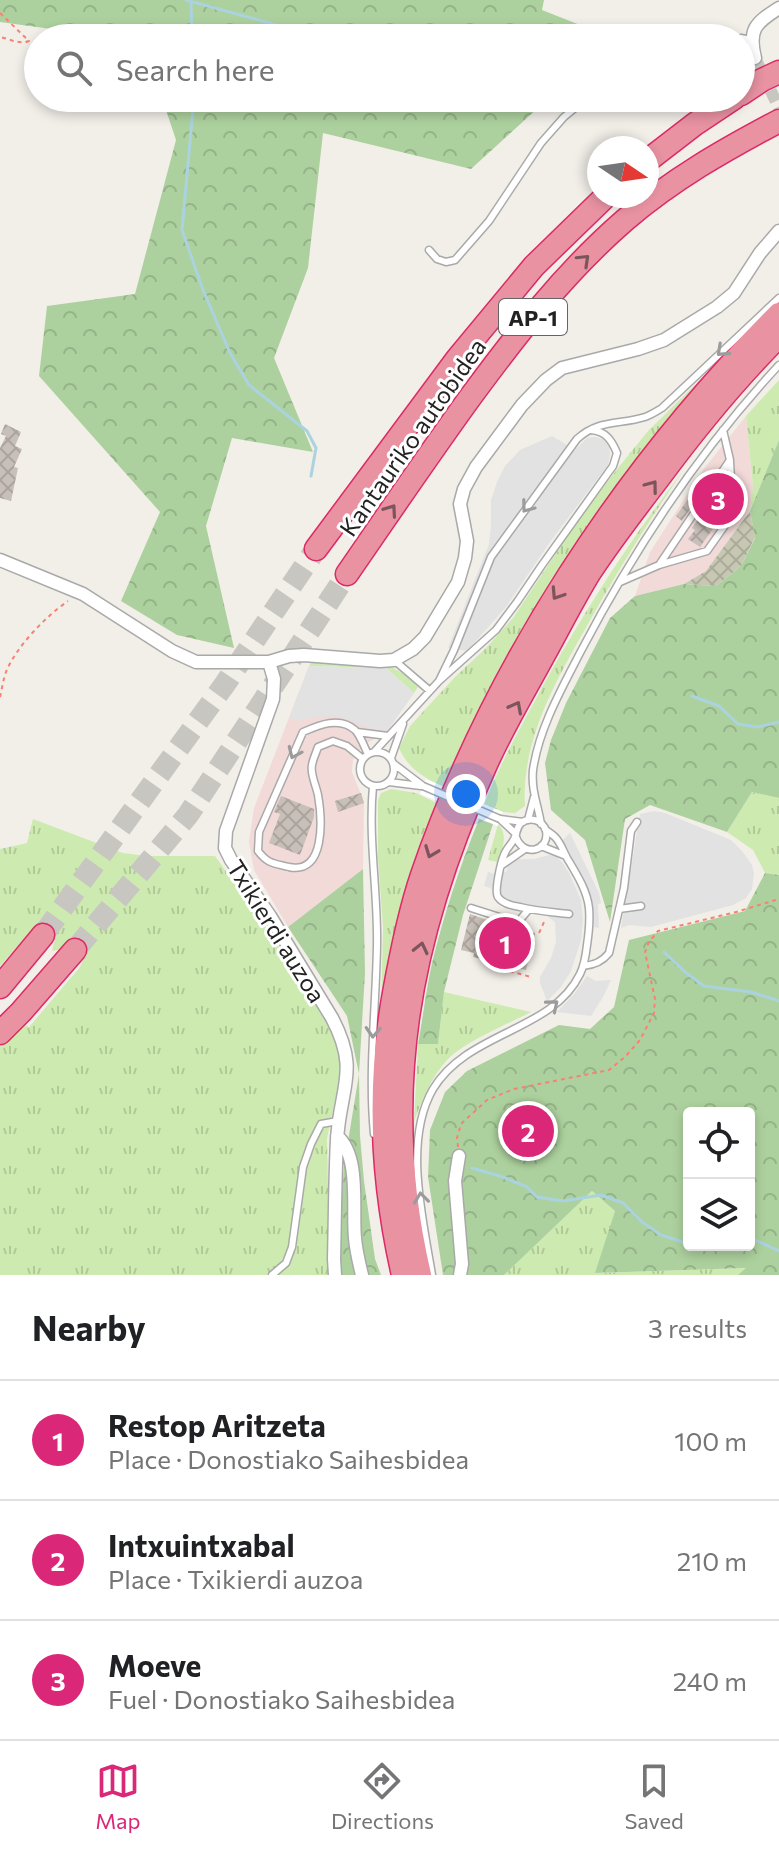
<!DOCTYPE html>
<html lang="en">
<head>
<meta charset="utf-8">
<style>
  body { margin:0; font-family:Commissioner,sans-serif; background:#f2f2f2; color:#202124 }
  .controls { position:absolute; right:24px; bottom:24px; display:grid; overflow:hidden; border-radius:8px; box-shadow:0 4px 12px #0003 }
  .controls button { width:72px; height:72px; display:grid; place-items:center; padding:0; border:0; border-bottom:2px solid #e0e0e0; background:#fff; color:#202124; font:40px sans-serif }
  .compass { position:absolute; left:587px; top:136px; width:72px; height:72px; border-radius:50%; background:#fff; box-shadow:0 4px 12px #0003; rotate:103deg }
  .you { position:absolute; left:466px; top:794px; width:28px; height:28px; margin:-20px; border:6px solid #fff; border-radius:50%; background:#1a73e8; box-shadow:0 0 0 12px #1a73e833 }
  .badge { display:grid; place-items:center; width:52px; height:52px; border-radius:50%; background:#db2777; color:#fff; font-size:26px; font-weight:700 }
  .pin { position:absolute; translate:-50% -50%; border:4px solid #fff; box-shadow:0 2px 8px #0006 }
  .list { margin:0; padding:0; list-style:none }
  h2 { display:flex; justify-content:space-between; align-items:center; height:104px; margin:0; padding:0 32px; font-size:34px }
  h2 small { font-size:26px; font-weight:400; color:#757577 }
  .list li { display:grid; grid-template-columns:52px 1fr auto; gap:24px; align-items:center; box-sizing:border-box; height:120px; padding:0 32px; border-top:2px solid #e0e0e0 }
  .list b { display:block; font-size:30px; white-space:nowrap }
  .list p { margin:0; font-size:26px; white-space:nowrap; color:#757577 }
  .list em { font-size:26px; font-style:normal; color:#757577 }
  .icon { flex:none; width:44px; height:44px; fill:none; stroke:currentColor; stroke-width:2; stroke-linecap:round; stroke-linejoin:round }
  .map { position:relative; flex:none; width:779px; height:1275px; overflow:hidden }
  .search { position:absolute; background:#fff; box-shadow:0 4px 12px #0003; left:24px; right:24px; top:24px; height:88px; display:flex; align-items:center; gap:20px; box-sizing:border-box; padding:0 28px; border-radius:44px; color:#757577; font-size:30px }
  .sheet { height:464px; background:#fff }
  nav { display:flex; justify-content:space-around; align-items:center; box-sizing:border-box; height:112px; border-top:2px solid #e0e0e0; background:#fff; font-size:22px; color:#757577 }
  nav a { display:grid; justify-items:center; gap:4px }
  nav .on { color:#db2777 }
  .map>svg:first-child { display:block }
</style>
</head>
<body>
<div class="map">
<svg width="779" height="1275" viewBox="0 0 779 1275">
  <defs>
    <pattern id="construction-cross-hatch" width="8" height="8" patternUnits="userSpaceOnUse" patternTransform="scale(2)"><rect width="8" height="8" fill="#c7c7b4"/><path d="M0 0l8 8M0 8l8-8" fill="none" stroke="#abab9a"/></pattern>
    <pattern id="grass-tufts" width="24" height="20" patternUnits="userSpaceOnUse" patternTransform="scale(2)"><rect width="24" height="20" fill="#cdebb0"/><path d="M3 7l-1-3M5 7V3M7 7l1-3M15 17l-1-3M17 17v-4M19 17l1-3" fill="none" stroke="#b0c997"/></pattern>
    <pattern id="forest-crowns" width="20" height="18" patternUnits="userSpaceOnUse" patternTransform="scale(2)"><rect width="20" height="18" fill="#add19e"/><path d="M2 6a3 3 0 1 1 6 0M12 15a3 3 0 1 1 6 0" fill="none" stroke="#95b388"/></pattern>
    <pattern id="building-cross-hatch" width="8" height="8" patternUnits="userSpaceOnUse" patternTransform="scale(2)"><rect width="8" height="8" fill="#c7bfb8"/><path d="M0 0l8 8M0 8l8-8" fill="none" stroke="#aba49e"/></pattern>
  </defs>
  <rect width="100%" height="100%" fill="#f2efe9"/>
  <path fill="#f2dad9" d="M746,416L753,487L750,511L706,571L684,584L635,596L650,552L703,470Z
    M309,666L414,693L387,731L366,744L359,751L353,760L352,772L364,802L363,869L288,927L254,870L249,842L254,808Z"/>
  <path fill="url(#construction-cross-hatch)" d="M750,511L755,537L741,566L716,586L684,584L706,571Z"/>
  <path fill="url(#grass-tufts)" d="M711,369L675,412L628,472L446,788C427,780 408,769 399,748L410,726L455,677L485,649L513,618L578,520L618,468L648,431Z
    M779,380V440L750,511L753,487L746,416Z
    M685,468C650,519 618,570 588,624C557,679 521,740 525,806L515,813L503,812L484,805C500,763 523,723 544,684C586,608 632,537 685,468Z
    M312,660L389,666L408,676L418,687L414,693L386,668L309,666Z
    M391,789L416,793L439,804L381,1015L383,928L378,857V801L381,793Z
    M752,792L779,798V875L765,873L753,850L727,832Z
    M33,819L123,853L146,856H215L266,927L314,999L335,1036L340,1060L339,1082L327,1139L330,1275H0V1047L23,1024L29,1027L80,967L84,957L72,947L52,951L56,935L45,925L32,930L0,966V849L27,843Z
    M498,824C509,835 502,849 498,862L488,860Z
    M444,992L531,1012C508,1024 464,1042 447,1060C431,1078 422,1099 414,1122L418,1044L438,1043Z
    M592,1191L615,1211L596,1273L747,1268L738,1275H504Z"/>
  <path fill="url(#forest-crowns)" fill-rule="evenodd" d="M0,0H544L542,10L613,38H118L0,22Z
    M162,98H549L471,169L323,133L308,268L274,358L313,452L232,438L206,526L234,648L177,635L121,601L160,512L39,376L47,306L135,294L176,140Z
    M779,440V798L752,792L727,832L650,805L625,819L610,922L585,840L551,810L545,763L551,740L566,703L610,618L635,596L684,584L716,586L741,566L755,538L750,511Z
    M479,819L493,824L463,915L444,992L438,1044H418C423,1017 426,990 432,963C444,914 460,866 479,819Z
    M363,869L365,973L359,1074L360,1136L364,1181L375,1259L381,1275H341L339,1241L344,1166L359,1074L347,1016L288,927Z
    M765,873L779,875V1275H738L746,1268L595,1273L615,1211L592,1191L504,1275H443L428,1177L430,1130L445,1092L467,1071L559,1025L590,1029L614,1007L629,940L745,911ZM689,1113H749V1245H689Z"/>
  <path fill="#e2e2e2" d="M552,436L575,450L587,438L596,437L604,440L609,447L610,454L608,465L550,542L506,607L467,651L448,648L489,544L491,525V500L497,482L505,466L520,450Z
    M309,666L386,668L414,693L387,731L369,728L349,720L335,716L315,717L299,721L289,718Z
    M654,811L665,813L731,840L742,851L752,865L754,873L752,889L746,898L733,905L651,927L629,925L621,928L640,814Z
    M570,833L599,893L601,903L598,904L599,928L594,927L593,904L585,880L562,841Z
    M549,855L556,856L562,862L570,875L581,900L583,920L581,940L571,971L561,987L547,1001L540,983V977L551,958L556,942L555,922L547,916L516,911L501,906L495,900L491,888L484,886L488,872L495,874L496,870L506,872L510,863L516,859H534Z
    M587,976L596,981L611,980L603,997L591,1016L557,1012L574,994Z"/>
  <path fill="#fff" d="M426,779L503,812L498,826L420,794Z"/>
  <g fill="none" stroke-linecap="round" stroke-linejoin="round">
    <path stroke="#aad3df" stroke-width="3" d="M186,0L295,30L309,38
      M191,2L192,38
      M194,98L182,230L203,290L230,353L249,385L307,431L316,448L311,476
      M692,696L719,706L738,724L758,727L779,722
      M664,952L685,972L704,986L751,992L779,1001
      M472,1168L503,1177L527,1187L537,1197L563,1201L601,1195L623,1203L642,1222L661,1235L689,1244
      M749,1239H753L779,1251"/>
  </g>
  <path fill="url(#building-cross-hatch)" d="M5,424L21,432L15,446L22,449L14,467L18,468L11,501L0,498V448L6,436L1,434Z
    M690,496L696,500L682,521L676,516Z
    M706,507L712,509L722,516L700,547L688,539L695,530L692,528Z
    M361,793L364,803L338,812L335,801Z
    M281,796L314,809V817L300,855L269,843L280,814L274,812Z
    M470,914L496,923L535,933L526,970L473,957L474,953L461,950Z
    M537,1118L544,1134L519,1145L512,1128Z"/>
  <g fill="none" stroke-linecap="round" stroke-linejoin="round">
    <path stroke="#c8c6c1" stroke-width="12" stroke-dasharray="12 6" stroke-linecap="butt" d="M755,58L779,108"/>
    <path stroke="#c8c6c1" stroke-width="22" stroke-dasharray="22 11" stroke-linecap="butt" d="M43,935L225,684L316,549
      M75,950L188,815L347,574"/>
    <g stroke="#a9a9a9" stroke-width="9">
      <path id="service" d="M741,38L750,40
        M429,250L437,259L446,262L455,260L489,221L541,143L564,117L587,98
        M659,565L707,551L733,514L730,462
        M620,582L659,565L730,460L723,430
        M394,660L430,691
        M439,681L454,650L491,557L577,439C599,419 619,425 645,417C651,415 657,411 662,408L779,298
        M357,732L388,736
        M360 769a17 17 0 1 1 34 0a17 17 0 1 1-34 0Z
        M374,752L439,681L496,630L517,602L542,565L613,466L617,453C612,441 606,431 591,430
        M391,758L403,724
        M363,759L347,746L333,741L318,747C316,753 313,759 312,765C310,774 316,785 318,795C322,818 326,875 289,867C273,863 268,864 258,851L259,832L303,732C319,725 340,716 355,730C361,736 364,747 368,754
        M394,764L423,786
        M389,782L421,786
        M373,786C368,839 378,892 377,945C376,1008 368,1071 374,1134
        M500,819L523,822
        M500,819L516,834
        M528,820L534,797
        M541,824C538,805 531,790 533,770C539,728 562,688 581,651C635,548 699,451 779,365
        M516,837C523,858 550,851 546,831C543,820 530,816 521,823C516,828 517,834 514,839C511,845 506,849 504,855C501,862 494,891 498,897C502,903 513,906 520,907C536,911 552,912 569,914
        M541,846L566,856
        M502,865L525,849
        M471,908L512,921H519L529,909
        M619,909L641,906
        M583,966C594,965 602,962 609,953L624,888L631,831L637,822
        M272,1275L286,1263L292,1247L303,1167L311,1144L321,1124L338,1121
        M432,1275C423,1219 403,1141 433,1089C468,1031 552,1032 580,974C584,966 586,954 587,945C589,932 590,920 589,908C587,890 576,873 567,858C563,851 561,843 555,837C552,834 548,832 545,829"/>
    </g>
    <g stroke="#a9a9a9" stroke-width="15">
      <path id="minor" d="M755,58C748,30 755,23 779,8
        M0,560L83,594L172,651L196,662H269L289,656L304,655L380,661L394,660L413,649L425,637L458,582L465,558L467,541L460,504L464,489L476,467L522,405L546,380L562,368L638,349L664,340L717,307L734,293L760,253L779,231
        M269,662L274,679L273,699L226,831L225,848L231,860L270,916L332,1018C360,1071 340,1087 337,1140C335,1179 335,1219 334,1259L335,1275
        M337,1136C361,1156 352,1210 355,1238C356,1250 359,1263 362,1275
        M459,1156L455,1181L462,1264L460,1275"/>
    </g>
    <g stroke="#dc2a67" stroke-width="25">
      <path id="motorway" d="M741,94L762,80L779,72
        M647,161L695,124L734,98
        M316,549L457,359L534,266L606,196
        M347,574C387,516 427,457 469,399C516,335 565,272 625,220C673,179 724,150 779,121
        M0,987L43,935
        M0,1033L21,1012L75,950
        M403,1275C382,1183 377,1086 394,993C401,954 409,913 422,875C493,668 624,469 779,314
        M420,1275C378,1095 409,935 484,769C500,732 521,697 540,662C557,632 572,601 590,572C611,540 635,509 658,479C695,429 735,380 779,336"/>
    </g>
    <path stroke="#fa8072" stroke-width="2" stroke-dasharray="4 4" stroke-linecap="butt" d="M0,13L29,41C20,45 10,39 0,37
      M0,697C2,689 3,680 6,672C16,647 45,617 68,601
      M539,933L544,922
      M502,969L531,977
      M458,1147L457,1138L461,1124L487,1100L514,1089L609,1070L625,1057L640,1040L654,1013L655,999L645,952L649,942L658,931L736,912L779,899"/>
    <use href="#service" stroke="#fff" stroke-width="6"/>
    <use href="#minor" stroke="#fff" stroke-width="12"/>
    <use href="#motorway" stroke="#e892a2" stroke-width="22"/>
    <g stroke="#a9a9a9" stroke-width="9" stroke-linecap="butt">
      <path id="service-bridge" d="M423,786L500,819"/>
    </g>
    <use href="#service-bridge" stroke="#fff" stroke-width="6"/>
  </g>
  <defs><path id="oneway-chevron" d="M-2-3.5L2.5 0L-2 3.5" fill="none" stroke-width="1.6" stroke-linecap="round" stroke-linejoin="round" transform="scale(2)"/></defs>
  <g stroke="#7b545c">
    <use href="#oneway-chevron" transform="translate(584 260) rotate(-44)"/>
    <use href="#oneway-chevron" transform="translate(652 486) rotate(-53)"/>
    <use href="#oneway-chevron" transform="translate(391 510) rotate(-55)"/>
    <use href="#oneway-chevron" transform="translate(557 594) rotate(123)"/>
    <use href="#oneway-chevron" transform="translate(516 707) rotate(-62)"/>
    <use href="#oneway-chevron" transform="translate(431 852) rotate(111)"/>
    <use href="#oneway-chevron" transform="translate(421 948) rotate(-77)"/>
  </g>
  <g stroke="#9c9c9c">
    <use href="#oneway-chevron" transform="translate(722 351) rotate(137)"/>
    <use href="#oneway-chevron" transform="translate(527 507) rotate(127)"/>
    <use href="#oneway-chevron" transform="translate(294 753) rotate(114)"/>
    <use href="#oneway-chevron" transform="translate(553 1005) rotate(-40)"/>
    <use href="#oneway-chevron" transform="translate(373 1032) rotate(93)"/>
    <use href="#oneway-chevron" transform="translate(421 1198) rotate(-97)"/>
  </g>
  <g text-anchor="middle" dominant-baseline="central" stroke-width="6" stroke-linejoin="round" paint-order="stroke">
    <rect fill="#fff" stroke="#646464" stroke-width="2" x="499" y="299" width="68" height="36" rx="6"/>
    <g font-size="22" font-weight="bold" fill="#222">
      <text x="533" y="317">AP-1</text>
    </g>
    <g font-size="24" fill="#222" stroke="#fff">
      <text transform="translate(412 437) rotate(-55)">Kantauriko autobidea</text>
      <text transform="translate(277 931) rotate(58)">Txikierdi auzoa</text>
    </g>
  </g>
</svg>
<div class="controls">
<button><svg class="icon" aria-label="locate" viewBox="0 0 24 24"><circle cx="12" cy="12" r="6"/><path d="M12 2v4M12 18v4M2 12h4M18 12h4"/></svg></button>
<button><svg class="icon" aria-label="layers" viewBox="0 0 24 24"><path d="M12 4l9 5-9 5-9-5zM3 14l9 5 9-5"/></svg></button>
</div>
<svg class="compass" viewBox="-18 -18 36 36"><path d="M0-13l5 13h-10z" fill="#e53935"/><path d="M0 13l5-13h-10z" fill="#757577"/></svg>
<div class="you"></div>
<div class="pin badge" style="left:505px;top:943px">1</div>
<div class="pin badge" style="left:528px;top:1131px">2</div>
<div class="pin badge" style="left:718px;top:499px">3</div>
<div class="search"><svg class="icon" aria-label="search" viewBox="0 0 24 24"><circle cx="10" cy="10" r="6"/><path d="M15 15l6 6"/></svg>Search here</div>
</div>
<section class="sheet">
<h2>Nearby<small>3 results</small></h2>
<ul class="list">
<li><span class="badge">1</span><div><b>Restop Aritzeta</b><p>Place · Donostiako Saihesbidea</p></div><em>100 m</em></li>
<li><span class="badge">2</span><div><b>Intxuintxabal</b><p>Place · Txikierdi auzoa</p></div><em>210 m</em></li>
<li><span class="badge">3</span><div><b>Moeve</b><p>Fuel · Donostiako Saihesbidea</p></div><em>240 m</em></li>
</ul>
</section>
<nav>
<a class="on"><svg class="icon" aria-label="map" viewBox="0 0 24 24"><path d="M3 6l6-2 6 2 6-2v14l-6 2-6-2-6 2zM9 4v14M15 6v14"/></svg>Map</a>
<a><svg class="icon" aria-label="directions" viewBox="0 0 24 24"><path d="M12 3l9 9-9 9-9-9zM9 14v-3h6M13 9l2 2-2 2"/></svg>Directions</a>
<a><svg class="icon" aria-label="saved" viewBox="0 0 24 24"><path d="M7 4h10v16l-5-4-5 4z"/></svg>Saved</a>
</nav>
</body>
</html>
